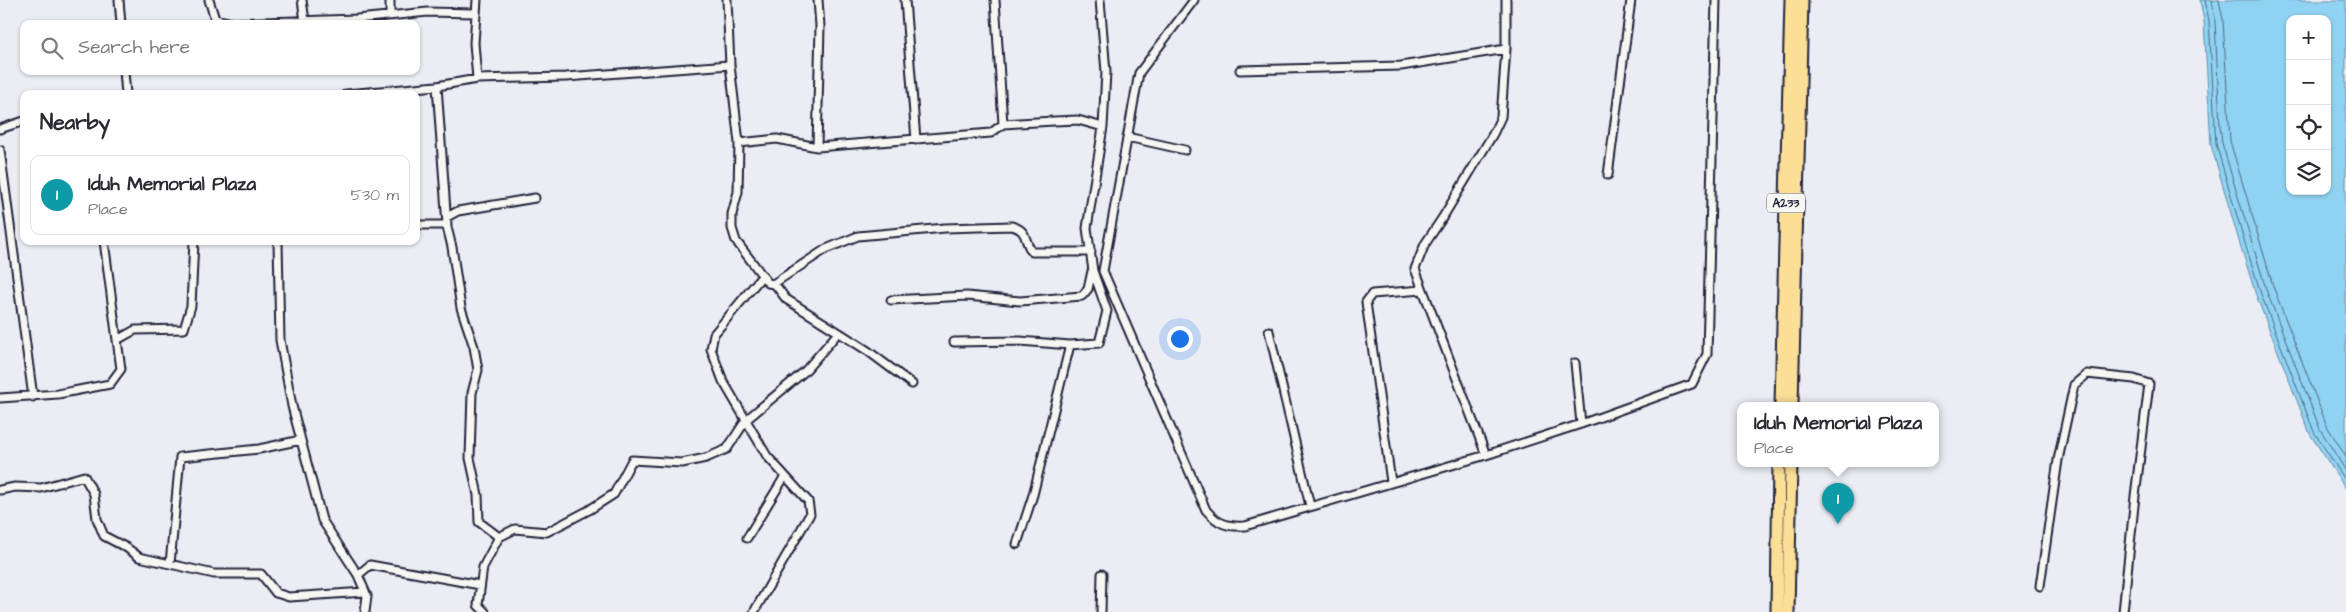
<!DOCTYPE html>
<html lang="en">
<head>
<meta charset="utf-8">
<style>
  body { margin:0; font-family:"Architects Daughter",sans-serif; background:#f7f7f7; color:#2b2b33 }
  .controls { position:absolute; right:15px; top:15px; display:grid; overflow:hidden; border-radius:10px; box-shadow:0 1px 4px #0004 }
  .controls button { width:45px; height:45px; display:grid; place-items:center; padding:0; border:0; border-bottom:1px solid #e1e1e2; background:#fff; color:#2b2b33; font:25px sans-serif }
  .you { position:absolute; left:1179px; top:338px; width:18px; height:18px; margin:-12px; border:4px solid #fff; border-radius:50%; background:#1a73e8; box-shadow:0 0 0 8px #1a73e833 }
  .badge { display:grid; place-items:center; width:32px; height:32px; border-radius:50%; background:#22223b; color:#fff; font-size:16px; font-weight:700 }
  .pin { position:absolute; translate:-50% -41px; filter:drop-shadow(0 1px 2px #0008) }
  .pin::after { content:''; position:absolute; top:26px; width:18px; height:15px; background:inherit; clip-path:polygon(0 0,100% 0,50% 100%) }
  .popup { position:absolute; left:1737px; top:402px; width:202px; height:65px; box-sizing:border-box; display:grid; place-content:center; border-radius:10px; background:#fff; filter:drop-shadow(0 1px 4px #0005); font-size:16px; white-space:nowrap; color:#7c7c81 }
  .popup b { font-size:19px; color:#2b2b33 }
  .popup::after { content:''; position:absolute; left:50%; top:100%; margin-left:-10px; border:10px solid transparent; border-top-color:#fff }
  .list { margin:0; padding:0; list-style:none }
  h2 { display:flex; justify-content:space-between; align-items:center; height:65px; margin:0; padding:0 20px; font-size:21px }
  h2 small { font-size:16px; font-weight:400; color:#7c7c81 }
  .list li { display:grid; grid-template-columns:32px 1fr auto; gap:15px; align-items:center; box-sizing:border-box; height:80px; margin:0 10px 10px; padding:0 10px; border:1px solid #e1e1e2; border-radius:10px }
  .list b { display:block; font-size:19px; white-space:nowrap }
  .list p { margin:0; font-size:16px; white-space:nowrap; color:#7c7c81 }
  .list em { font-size:16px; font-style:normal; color:#7c7c81 }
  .icon { flex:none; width:28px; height:28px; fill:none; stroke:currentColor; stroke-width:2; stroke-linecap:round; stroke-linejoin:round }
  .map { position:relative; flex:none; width:2346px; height:612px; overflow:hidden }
  .search { position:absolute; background:#fff; box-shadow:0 1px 4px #0004; left:20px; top:20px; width:400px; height:55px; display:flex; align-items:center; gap:12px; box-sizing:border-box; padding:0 18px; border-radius:10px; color:#7c7c81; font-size:19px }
  .panel { position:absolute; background:#fff; box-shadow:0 1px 4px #0004; left:20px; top:90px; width:400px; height:155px; border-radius:10px }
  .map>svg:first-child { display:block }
</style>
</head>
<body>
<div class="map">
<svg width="2346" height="612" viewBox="0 0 2346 612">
  <rect width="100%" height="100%" fill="#eaedf4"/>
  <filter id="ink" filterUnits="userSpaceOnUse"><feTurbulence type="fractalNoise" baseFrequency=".02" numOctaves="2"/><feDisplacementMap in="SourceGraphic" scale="10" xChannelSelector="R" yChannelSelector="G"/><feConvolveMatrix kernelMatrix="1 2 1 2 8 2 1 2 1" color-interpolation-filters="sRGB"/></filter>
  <g filter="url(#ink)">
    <path fill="#90d2f1" stroke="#648ca8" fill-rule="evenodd" d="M2200,0H2346V489L2310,434L2256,295L2239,241L2211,145L2204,22ZM2290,19H2327V191H2290Z"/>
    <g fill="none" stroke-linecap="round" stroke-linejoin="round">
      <path stroke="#4e6884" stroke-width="1" d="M2205,0L2209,21L2216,144L2244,240L2261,294L2314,432L2346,481
        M2212,0L2215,21L2220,126L2222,143L2232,177L2267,292L2320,429L2346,471
        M2219,0L2223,20L2230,141L2274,289L2327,426L2346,457"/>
      <g stroke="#22223b" stroke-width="11">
        <path id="minor" d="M119,0L121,24
          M209,0L215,19L233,23L357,19L428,12L475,13
          M302,0L305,21
          M390,0V15
          M477,0L474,43L477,79
          M727,0L730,65L739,143L738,192L732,214V228L736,241L768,283L773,284L826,249L858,236L945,228L1012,226C1029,231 1023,240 1032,252H1091
          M905,0L916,140
          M995,0L1003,124
          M1194,0L1139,73L1103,271L1206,510C1218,524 1227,527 1245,526L1486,455L1581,424L1692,384L1707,354L1716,0
          M1240,70L1401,66L1506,49
          M124,71L126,94
          M346,94L437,86L477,79L566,77L730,65
          M0,129L24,121
          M1127,137L1185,150
          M739,143L777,139L817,147L991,133L1003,124L1054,121L1078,120L1103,127
          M817,147L820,26L818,0
          M0,150L33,397
          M1608,175L1631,0
          M447,217L458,211L535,198
          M416,225H447L437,86
          M447,227L452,247L461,308L474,347L478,370L472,393L470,458L478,495L479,522L499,537
          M104,241L117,340
          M278,241L280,340L292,406L322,520L358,575L367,596L365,612
          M774,283L786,299L868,351L912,384
          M891,300L967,296L1020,301L1082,296L1088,289L1092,271
          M1269,331L1310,506
          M954,342L1020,341L1070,345
          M1575,363L1581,424
          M0,398L58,394L110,384L121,369L117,340L135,330L184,329L191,306L194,241
          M1486,455L1415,269L1425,244L1443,217L1493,134L1501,117L1506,49V0
          M1391,482L1366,302L1372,294L1422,290
          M0,490L15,487L41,488L84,476L94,494L97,519L104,536L127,548L139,557L214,574H261L276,593L289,597L365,592
          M747,538L785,476
          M1017,544L1033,495L1070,345L1099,343L1107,311L1093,271L1087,228L1103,127L1106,72L1100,0
          M170,564L180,457L259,449L301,440
          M358,575L370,565L480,585
          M2040,586L2058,460L2074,385L2087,374L2134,379L2149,384L2135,496L2123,612
          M485,612L478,605L483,567L499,537L515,529L547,532L589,510L614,494L632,460L682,463L706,458L727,449L746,420L805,371L838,333
          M754,612L810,514L808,501L767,456L723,381L711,349L714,334L762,276
          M1101,612L1102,574"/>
      </g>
      <g stroke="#22223b" stroke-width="15">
        <path id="trunk" d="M1781,405L1791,0
          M1792,405L1802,0
          M1777,612L1779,463
          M1788,612L1791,463"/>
      </g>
      <use href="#minor" stroke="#f6f6f2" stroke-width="7"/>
      <use href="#trunk" stroke="#fbdf96" stroke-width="11"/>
    </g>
  </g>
  <g text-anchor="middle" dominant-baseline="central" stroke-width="4" stroke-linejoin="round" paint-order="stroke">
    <rect fill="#f6f6f2" stroke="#626272" stroke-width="1" x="1767" y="193.5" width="38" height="19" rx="4"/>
    <g font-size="12" font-weight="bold" fill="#22223b">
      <text x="1786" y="203">A233</text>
    </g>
  </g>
</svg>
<div class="controls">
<button>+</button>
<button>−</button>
<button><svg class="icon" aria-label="locate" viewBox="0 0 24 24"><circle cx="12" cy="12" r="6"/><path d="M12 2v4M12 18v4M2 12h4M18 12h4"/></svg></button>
<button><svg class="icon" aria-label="layers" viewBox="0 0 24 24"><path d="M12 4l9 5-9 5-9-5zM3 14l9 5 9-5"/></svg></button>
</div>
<div class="you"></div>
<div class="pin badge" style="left:1838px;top:524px;background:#0f9aa8">1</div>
<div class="popup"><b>Iduh Memorial Plaza</b>Place</div>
<div class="search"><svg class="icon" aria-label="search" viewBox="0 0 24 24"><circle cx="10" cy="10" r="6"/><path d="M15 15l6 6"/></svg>Search here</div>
<section class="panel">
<h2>Nearby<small></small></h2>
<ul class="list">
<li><span class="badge" style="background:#0f9aa8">1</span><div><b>Iduh Memorial Plaza</b><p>Place</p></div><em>530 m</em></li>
</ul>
</section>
</div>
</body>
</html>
